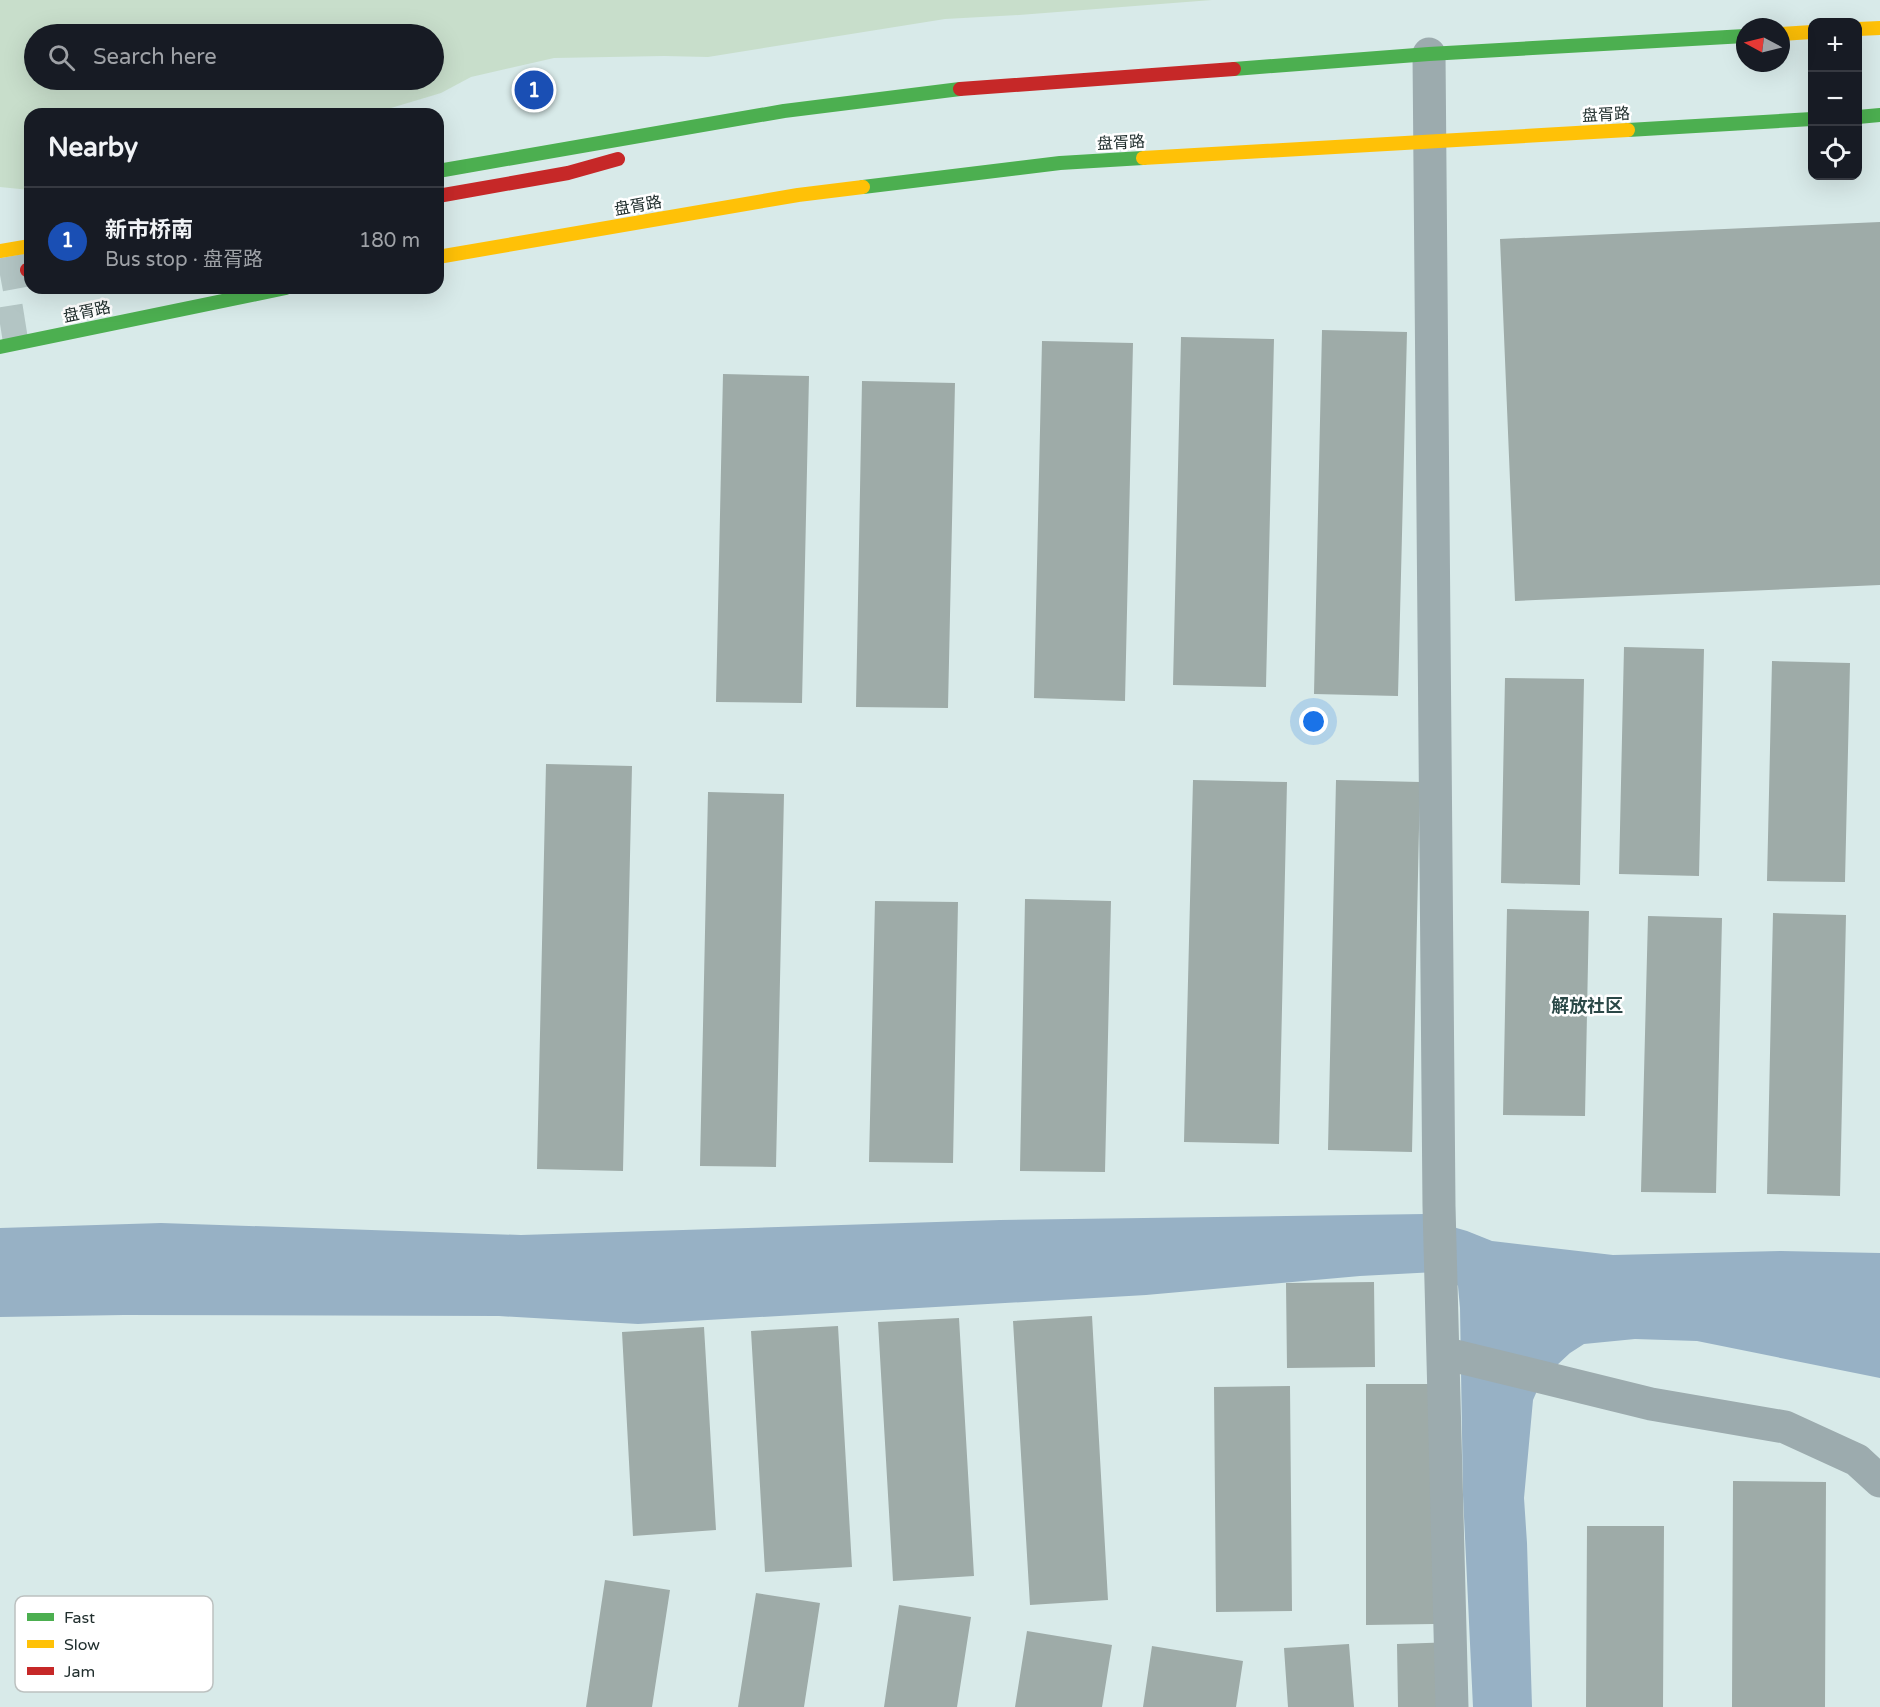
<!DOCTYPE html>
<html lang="en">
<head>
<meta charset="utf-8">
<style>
  body { margin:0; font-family:"Varela Round","Noto Sans SC",sans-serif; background:#20242c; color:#f1f3f6 }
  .controls { position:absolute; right:18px; top:18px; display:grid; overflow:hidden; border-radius:12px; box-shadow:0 6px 24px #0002 }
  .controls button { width:54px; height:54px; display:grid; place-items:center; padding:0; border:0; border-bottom:2px solid #363941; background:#171b24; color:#f1f3f6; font:30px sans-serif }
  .compass { position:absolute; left:1736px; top:18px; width:54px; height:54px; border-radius:50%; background:#171b24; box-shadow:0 6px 24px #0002; rotate:277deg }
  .you { position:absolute; left:1314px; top:722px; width:21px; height:21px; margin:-15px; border:4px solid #fff; border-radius:50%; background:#1a73e8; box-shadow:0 0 0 9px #1a73e833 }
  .badge { display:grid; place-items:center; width:39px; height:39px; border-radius:50%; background:#7c3aed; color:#fff; font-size:20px; font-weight:700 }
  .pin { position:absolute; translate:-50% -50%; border:3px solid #fff; box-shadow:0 2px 6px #0006 }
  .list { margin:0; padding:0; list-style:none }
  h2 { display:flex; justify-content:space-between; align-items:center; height:78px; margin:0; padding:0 24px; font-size:26px }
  h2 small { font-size:20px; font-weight:400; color:#9ea1a6 }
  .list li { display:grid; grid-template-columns:39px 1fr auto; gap:18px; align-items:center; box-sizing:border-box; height:108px; padding:0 24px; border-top:2px solid #363941 }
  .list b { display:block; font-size:22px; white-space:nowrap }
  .list p { margin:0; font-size:20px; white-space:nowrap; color:#9ea1a6 }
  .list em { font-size:20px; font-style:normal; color:#9ea1a6 }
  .icon { flex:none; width:33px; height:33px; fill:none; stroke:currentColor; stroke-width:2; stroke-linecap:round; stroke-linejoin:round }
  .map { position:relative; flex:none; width:1880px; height:1707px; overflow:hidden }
  .search { position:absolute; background:#171b24; box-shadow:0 6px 24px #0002; left:24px; top:24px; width:420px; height:66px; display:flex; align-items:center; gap:15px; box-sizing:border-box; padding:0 21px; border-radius:33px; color:#9ea1a6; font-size:22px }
  .panel { position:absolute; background:#171b24; box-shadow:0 6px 24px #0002; left:24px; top:108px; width:420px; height:186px; border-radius:18px }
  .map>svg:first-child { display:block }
</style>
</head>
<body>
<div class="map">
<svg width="1880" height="1707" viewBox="0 0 1880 1707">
  <rect width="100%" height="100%" fill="#d8eae9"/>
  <path fill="#c8decb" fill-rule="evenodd" d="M0,0H1212L1019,15L945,19L708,57L664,56L554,58L471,77L441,93L371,114H30V190L0,187ZM34,34H434V80H34Z"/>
  <path fill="#97b1c5" d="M1425,1214L1453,1227L1467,1231L1492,1241L1613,1255L1781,1251L1880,1253V1378L1697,1341L1635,1339L1584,1344L1570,1353L1556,1366L1540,1384L1533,1400L1524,1498L1527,1543L1532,1707H1473L1463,1495L1460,1308L1458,1286L1450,1277L1436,1272L1360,1276L1146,1295L638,1324L499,1316L124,1315L0,1317V1228L161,1223L521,1235L1000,1220Z"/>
  <path fill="#9eaba8" d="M1880,222V585L1515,601L1500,239Z
    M1322,330L1407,332L1398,696L1314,694Z
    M1181,337L1274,339L1266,687L1173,685Z
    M1042,341L1133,343L1125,701L1034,698Z
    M723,374L809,376L802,703L716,702Z
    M862,381L955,383L948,708L856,707Z
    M1624,647L1704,649L1699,876L1619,874Z
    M1772,661L1850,663L1845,882L1767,881Z
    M1505,678L1584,679L1580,885L1501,883Z
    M546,764L632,766L623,1171L537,1169Z
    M1193,780L1287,782L1279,1144L1184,1142Z
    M1336,780L1420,782L1412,1152L1328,1150Z
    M708,792L784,794L776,1167L700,1166Z
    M1025,899L1111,901L1105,1172L1020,1171Z
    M875,901L958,902L953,1163L869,1162Z
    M1507,909L1589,911L1585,1116L1503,1115Z
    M1773,913L1846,915L1840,1196L1767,1194Z
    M1648,916L1722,918L1716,1193L1641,1192Z
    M1374,1282L1375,1367L1287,1368L1286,1283Z
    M1092,1316L1108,1600L1030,1605L1013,1321Z
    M959,1318L974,1576L893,1581L878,1322Z
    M838,1326L852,1567L765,1572L751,1331Z
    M704,1327L716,1530L633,1536L622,1332Z
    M1366,1384H1434V1624L1366,1625Z
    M1290,1386L1292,1611L1216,1612L1214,1387Z
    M1733,1481L1826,1482L1825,1707H1732Z
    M1587,1526H1664L1663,1707H1586Z
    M605,1580L670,1590L652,1707H586Z
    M756,1593L820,1603L804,1707H738Z
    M899,1605L971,1617L957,1707H884Z
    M1027,1631L1112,1645L1102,1707H1015Z
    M1455,1642L1456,1707H1398L1397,1644Z
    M1349,1644L1354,1707H1288L1284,1648Z
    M1152,1646L1243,1661L1236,1707H1143Z"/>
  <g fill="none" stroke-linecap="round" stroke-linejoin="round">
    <path stroke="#b3c5c4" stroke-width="33" stroke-dasharray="33 16" stroke-linecap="butt" d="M0,275L27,270
      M0,324L25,320"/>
    <path stroke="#9cabae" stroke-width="33" d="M1429,54L1439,1206L1452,1707
      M1443,1353L1651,1404L1785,1427L1857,1460L1880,1481"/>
    <path stroke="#4caf50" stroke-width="14" d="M1234,69L1429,54L1745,36
      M1858,117L1880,115
      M1628,130L1812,119
      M438,171L784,111L960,89
      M863,187L1060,163L1143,158
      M0,347L286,288"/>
    <path stroke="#ffc107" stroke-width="14" d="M1858,29L1880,28
      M1781,34L1812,32
      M1143,158L1628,130
      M0,251L30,246
      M438,257L798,195L863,187"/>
    <path stroke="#c62828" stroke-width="14" d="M960,89L1234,69
      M438,196L568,173L618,159
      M27,270L30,269"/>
  </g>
  <g text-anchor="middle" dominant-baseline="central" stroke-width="5" stroke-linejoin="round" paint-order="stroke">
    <g font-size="16" fill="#212f2e" stroke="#fff">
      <text transform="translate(1606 115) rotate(-3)">盘胥路</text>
      <text transform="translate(1121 143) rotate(-3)">盘胥路</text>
      <text transform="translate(638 206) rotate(-10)">盘胥路</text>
      <text transform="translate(87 312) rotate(-12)">盘胥路</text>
    </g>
    <g font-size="18" font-weight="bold" fill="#2b4847" stroke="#fff">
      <text x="1587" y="1006">解放社区</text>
    </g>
  </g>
  <rect x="15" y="1596" width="198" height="96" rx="9" fill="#fff" stroke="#bcc1c0" stroke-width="1.5"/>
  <rect x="27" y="1613" width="27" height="8" fill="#4caf50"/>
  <rect x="27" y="1640" width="27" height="8" fill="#ffc107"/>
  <rect x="27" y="1667" width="27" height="8" fill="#c62828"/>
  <g font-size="16" fill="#212f2e">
    <text x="64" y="1623">Fast</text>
    <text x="64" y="1650">Slow</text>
    <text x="64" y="1677">Jam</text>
  </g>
</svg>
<div class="controls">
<button>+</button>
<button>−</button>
<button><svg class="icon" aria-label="locate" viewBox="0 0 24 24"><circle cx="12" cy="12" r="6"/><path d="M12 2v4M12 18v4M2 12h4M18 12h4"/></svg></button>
</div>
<svg class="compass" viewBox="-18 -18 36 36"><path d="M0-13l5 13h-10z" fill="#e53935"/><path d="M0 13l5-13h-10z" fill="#9ea1a6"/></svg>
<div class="you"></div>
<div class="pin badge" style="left:534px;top:90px;background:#1a4fb4">1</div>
<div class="search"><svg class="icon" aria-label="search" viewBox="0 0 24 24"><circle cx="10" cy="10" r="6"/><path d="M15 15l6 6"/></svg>Search here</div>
<section class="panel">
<h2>Nearby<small></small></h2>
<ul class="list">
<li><span class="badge" style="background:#1a4fb4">1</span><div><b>新市桥南</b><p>Bus stop · 盘胥路</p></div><em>180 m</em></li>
</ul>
</section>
</div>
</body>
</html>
